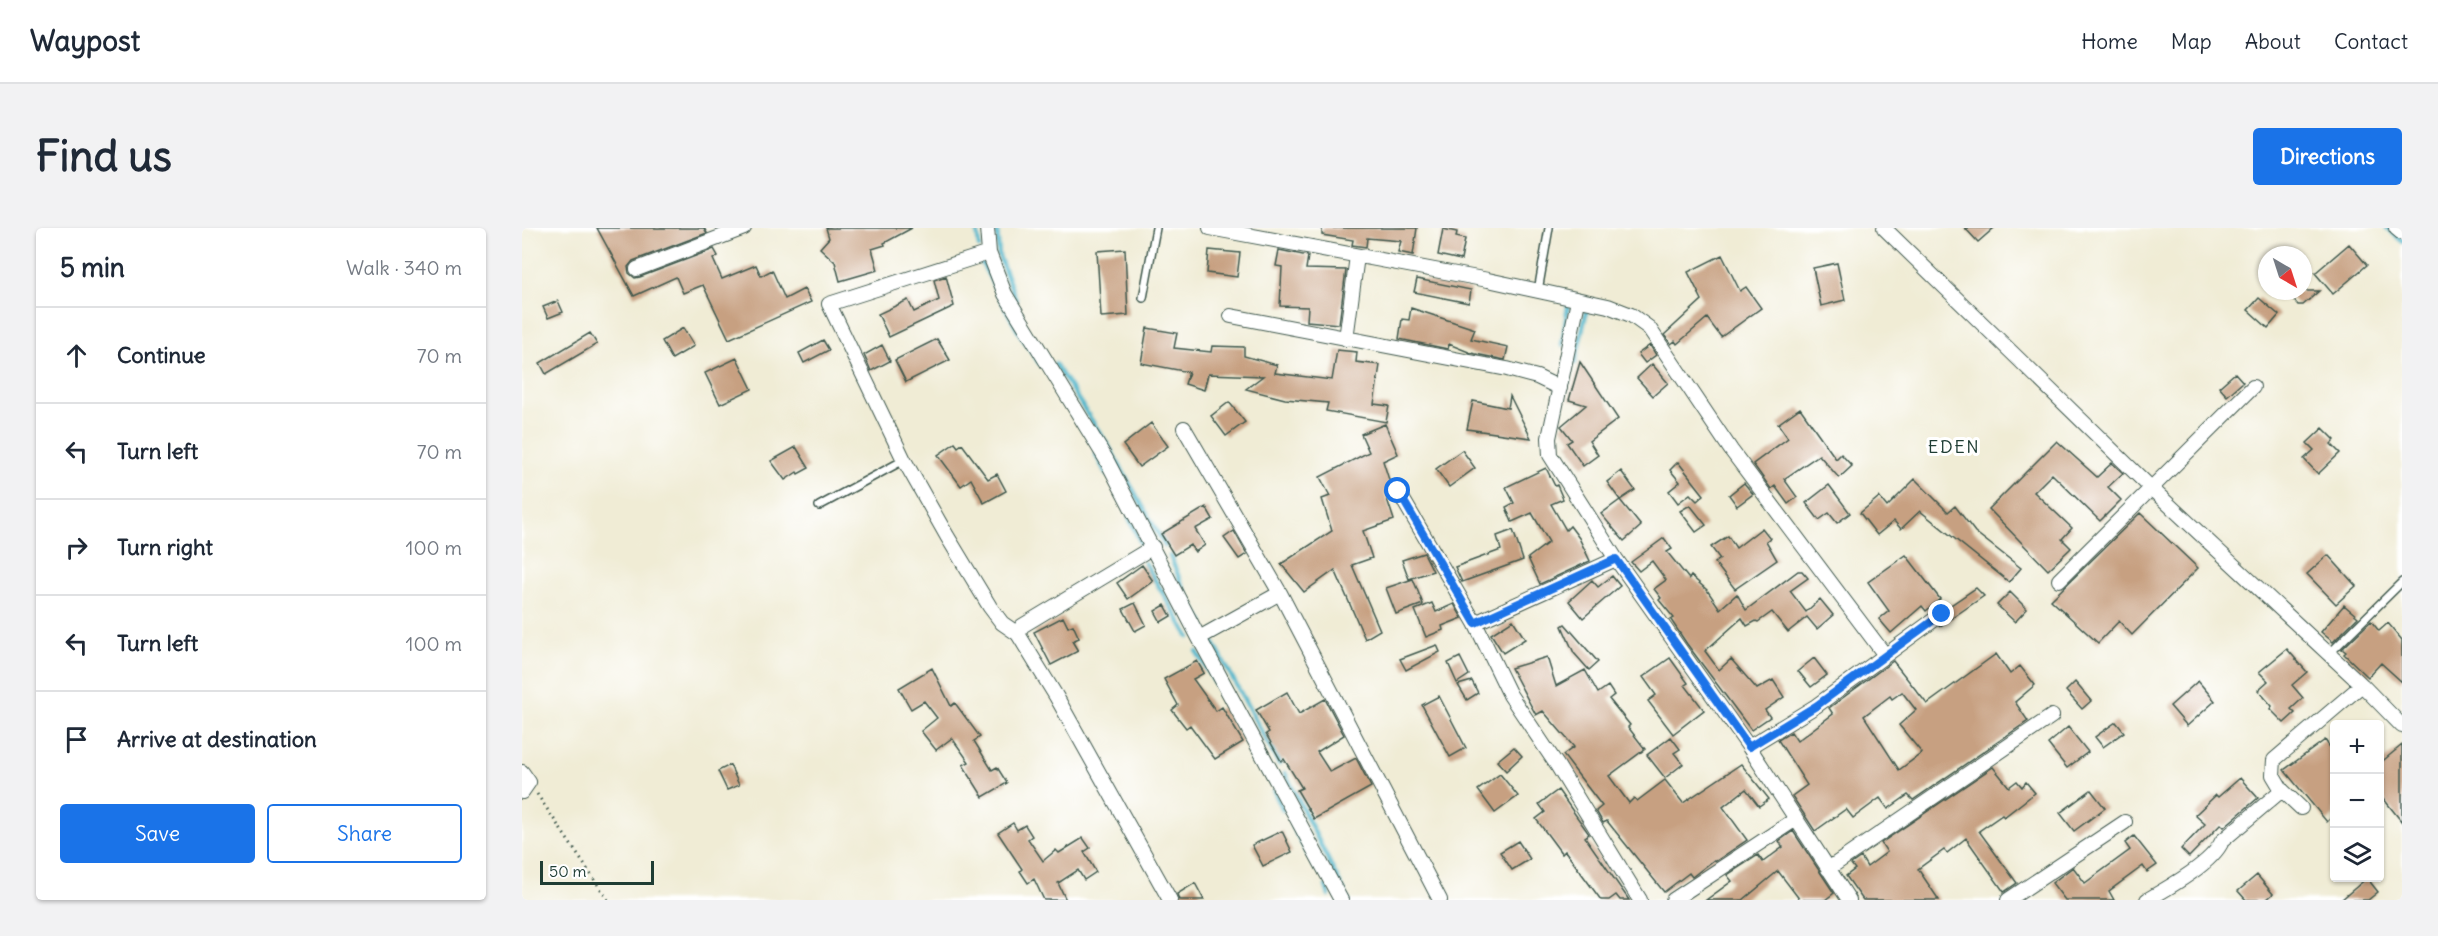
<!DOCTYPE html>
<html lang="en">
<head>
<meta charset="utf-8">
<style>
  body { margin:0; font-family:Delius,sans-serif; background:#f2f2f3; color:#1f2937 }
  .controls { position:absolute; right:18px; bottom:18px; display:grid; overflow:hidden; border-radius:6px; box-shadow:0 2px 4px #0004 }
  .controls button { width:54px; height:54px; display:grid; place-items:center; padding:0; border:0; border-bottom:2px solid #e0e1e3; background:#fff; color:#1f2937; font:30px sans-serif }
  .compass { position:absolute; left:1736px; top:18px; width:54px; height:54px; border-radius:50%; background:#fff; box-shadow:0 2px 4px #0004; rotate:141deg }
  .scale { position:absolute; left:18px; bottom:15px; width:114px; box-sizing:border-box; padding-left:6px; border:3px solid #1f3d34; border-top:0; font-size:16px; line-height:21px; white-space:nowrap; color:#1f3d34; -webkit-text-stroke:4px #fff; paint-order:stroke }
  .stop { position:absolute; width:18px; height:18px; margin:-14px; border:4px solid #1a73e8; border-radius:50%; background:#fff }
  .stop.end { background:#1a73e8; border-color:#fff; box-shadow:0 2px 6px #0008 }
  .list { margin:0; padding:0; list-style:none }
  h2 { display:flex; justify-content:space-between; align-items:center; height:78px; margin:0; padding:0 24px; font-size:26px }
  h2 small { font-size:20px; font-weight:400; color:#747a83 }
  .list li { display:grid; grid-template-columns:39px 1fr auto; gap:18px; align-items:center; box-sizing:border-box; height:96px; padding:0 24px; border-top:2px solid #e0e1e3 }
  .list b { display:block; font-size:22px; white-space:nowrap }
  .list em { font-size:20px; font-style:normal; color:#747a83 }
  .actions { display:flex; gap:12px; padding:18px 24px }
  .actions a { flex:1; padding:14px 0; border:2px solid #1a73e8; border-radius:6px; text-align:center; font-size:21px; color:#1a73e8 }
  .actions .main { background:#1a73e8; color:#fff }
  .icon { flex:none; width:33px; height:33px; fill:none; stroke:currentColor; stroke-width:2; stroke-linecap:round; stroke-linejoin:round }
  .map { position:relative; flex:none; width:1880px; height:672px; overflow:hidden; border-radius:6px }
  header { display:flex; align-items:center; gap:36px; box-sizing:border-box; height:84px; padding:0 30px; background:#fff; border-bottom:2px solid #e0e1e3 }
  header strong { font-size:28px }
  nav { display:flex; gap:33px; margin-inline-start:auto; font-size:21px }
  .intro { display:flex; align-items:center; justify-content:space-between; box-sizing:border-box; height:144px; padding:0 36px }
  h1 { margin:0; font-size:42px }
  .button { padding:15px 27px; border-radius:6px; background:#1a73e8; color:#fff; font-size:21px; font-weight:700 }
  main { display:flex; gap:36px; padding:0 36px }
  aside { flex:1; background:#fff; border-radius:6px; box-shadow:0 2px 4px #0004 }
  .map>svg:first-child { display:block }
</style>
</head>
<body>
<header>
<strong>Waypost</strong>
<nav><a>Home</a><a>Map</a><a>About</a><a>Contact</a></nav>
</header>
<div class="intro"><h1>Find us</h1><a class="button">Directions</a></div>
<main>
<aside>
<h2>5 min<small>Walk · 340 m</small></h2>
<ul class="list">
<li><svg class="icon" aria-label="ahead" viewBox="0 0 24 24"><path d="M12 20V5M6 11l6-6 6 6"/></svg><div><b>Continue</b></div><em>70 m</em></li>
<li><svg class="icon" aria-label="left" viewBox="0 0 24 24"><path d="M17 20v-9H6M10 6l-5 5 5 5"/></svg><div><b>Turn left</b></div><em>70 m</em></li>
<li><svg class="icon" aria-label="right" viewBox="0 0 24 24"><path d="M7 20v-9h11M14 6l5 5-5 5"/></svg><div><b>Turn right</b></div><em>100 m</em></li>
<li><svg class="icon" aria-label="left" viewBox="0 0 24 24"><path d="M17 20v-9H6M10 6l-5 5 5 5"/></svg><div><b>Turn left</b></div><em>100 m</em></li>
<li><svg class="icon" aria-label="arrive" viewBox="0 0 24 24"><path d="M6 21V4h12l-3 4 3 4H6"/></svg><div><b>Arrive at destination</b></div></li>
</ul>
<div class="actions"><a class="main">Save</a><a>Share</a></div>
</aside>
<div class="map">
<svg width="1880" height="672" viewBox="0 0 1880 672">
  <rect width="100%" height="100%" fill="#fff"/>
  <filter id="ink" filterUnits="userSpaceOnUse"><feTurbulence type="fractalNoise" baseFrequency=".0167" numOctaves="2"/><feDisplacementMap in="SourceGraphic" scale="12" xChannelSelector="R" yChannelSelector="G"/><feConvolveMatrix kernelMatrix="1 2 1 2 8 2 1 2 1" color-interpolation-filters="sRGB"/></filter>
  <filter id="wash" filterUnits="userSpaceOnUse"><feTurbulence type="fractalNoise" baseFrequency=".008" numOctaves="4" result="noise"/><feDisplacementMap in="SourceGraphic" scale="24" xChannelSelector="R" yChannelSelector="G"/><feGaussianBlur stdDeviation="1.35" result="paint"/><feColorMatrix in="noise" values="0 0 0 0 0 0 0 0 0 0 0 0 0 0 0 0 0 1.4 0 .05"/><feComposite in="paint" operator="in"/></filter>
  <g filter="url(#wash)">
    <rect width="100%" height="100%" fill="#f0ecd5"/>
    <g fill="none" stroke-linecap="round" stroke-linejoin="round">
      <path stroke="#4db6cb" stroke-width="4.5" d="M455,0L457,19
        M475,0L477,28L494,72
        M1865,0L1880,13
        M459,33L496,103L518,136
        M1040,117L1046,78
        M1053,135L1065,81
        M533,136L587,219L643,318
        M573,225L585,247
        M607,289L620,318L618,322
        M648,328L666,371L681,394
        M623,335L667,409
        M691,414L757,536
        M675,424L701,468
        M763,545L826,672
        M752,563L761,582
        M770,598L794,640
        M804,658L807,667"/>
    </g>
    <g id="blocks">
      <path fill="#c7a081" fill-rule="evenodd" d="M75,0H182L185,5L111,33L106,39L107,45L113,50L118,49L192,21L196,28L191,31L200,51L234,37L239,48L250,42L263,71L282,61L289,74L207,111L181,57L161,65L154,49L112,68Z
        M304,0H390L362,15L363,17L350,21L356,42L318,53L313,34L298,20L307,10Z
        M800,0H895L891,27L876,24L879,13L845,10L844,19L830,17L831,12L800,7Z
        M1443,0H1472L1456,14Z
        M921,1L935,4L934,9L943,11L939,32L916,27Z
        M1827,16L1845,37L1811,66L1793,45Z
        M603,21L606,87L579,89L575,23Z
        M687,22L718,25L715,49L685,45Z
        M757,22L786,28L784,41L824,42L817,96L785,93L786,79L758,78L760,39L754,38Z
        M1200,27L1218,63L1224,59L1239,80L1199,109L1185,90L1155,116L1153,113L1149,116L1142,107L1180,72L1166,44Z
        M1315,35L1323,72L1299,78L1291,40Z
        M424,48L432,78L367,109L356,86L386,72L392,84L417,72L412,52Z
        M895,51L949,62L947,75L892,64Z
        M1763,63H1797L1781,77H1776Z
        M1737,70L1757,87L1746,100L1726,82Z
        M36,73L41,84L26,90L21,79Z
        M889,80L953,101L949,111L986,119L983,132L949,125L927,116L926,121L877,111L880,91L887,92Z
        M161,100L172,118L150,131L140,113Z
        M625,100L655,105L652,120L689,124L690,118L722,119V128L755,137L753,145L810,152L815,122L835,124L834,134L858,137L852,176L867,178L864,194L804,183L806,175L763,171L724,161L741,148L686,146L682,162L663,156L667,144L619,135Z
        M68,105L75,116L24,146L18,135Z
        M415,111L428,132L384,154L373,132Z
        M301,112L307,122L282,135L277,125Z
        M360,117L368,133L349,143L342,127Z
        M1128,117L1134,127L1123,135L1116,126Z
        M215,130L230,161L198,176L183,145Z
        M1058,134L1096,191L1067,213L1076,227L1061,238L1045,215L1050,212L1039,198L1064,177L1047,172Z
        M1130,136L1146,155L1131,168L1115,150Z
        M1713,145L1721,154L1705,168L1697,159Z
        M988,168L1009,210L945,201L951,173L986,180Z
        M707,174L723,194L704,208L689,188Z
        M1278,180L1314,231L1319,226L1330,238L1317,250L1297,227L1262,251L1275,269L1266,276L1253,258L1249,261L1231,236L1266,210L1256,196Z
        M629,195L646,218L617,239L601,217Z
        M863,196L876,226L861,233L869,258L867,263L863,265L872,292L841,303L850,330L830,337L858,402L843,411L813,342L782,364L759,336L810,303L800,271L808,268L798,249L847,224L839,206Z
        M1801,200L1813,212L1809,216L1818,225L1796,246L1782,231L1792,222L1785,215Z
        M1535,213L1575,249L1590,235L1601,245L1586,259L1599,272L1578,293L1530,246L1512,264L1550,300L1540,311L1549,320L1526,342L1467,281Z
        M433,215L436,219L440,216L466,251L475,246L484,263L462,275L449,251L439,258L416,227Z
        M274,219L287,240L276,246L275,244L263,252L249,233Z
        M940,222L953,240L927,259L914,241Z
        M1156,234L1182,267L1175,273L1168,266L1156,275L1147,263L1158,254L1148,242Z
        M1024,240L1033,258L1035,257L1041,271L1029,276L1044,302L1048,298L1057,310L1068,333L1018,356L1006,330L1027,314L1010,285L990,294L984,279L992,275L984,259Z
        M1099,243L1113,262L1098,272L1085,254Z
        M1393,251L1426,284L1433,278L1453,304L1499,340L1487,354L1398,283L1379,301L1372,293L1355,307L1338,285L1357,269L1365,279Z
        M1222,255L1231,266L1215,278L1207,267Z
        M1307,257L1328,285L1315,295L1307,285L1297,292L1284,275Z
        M1098,272L1119,298L1102,313L1079,286Z
        M1168,277L1184,297L1174,304L1158,283Z
        M684,279L691,291L673,301L683,317L673,324L668,317L652,327L639,306Z
        M1618,285L1676,340L1610,407L1597,393L1576,415L1529,372Z
        M1240,300L1248,310L1244,313L1255,332L1213,361L1193,335L1198,331L1189,319L1206,308L1214,320Z
        M991,302L1001,332L940,354L933,339L979,322L975,308Z
        M712,303L725,326L717,331L702,310Z
        M1142,310L1150,321L1145,324L1167,351L1169,348L1185,362L1198,381L1215,366L1224,382L1276,343H1280L1286,350L1268,363L1284,384L1298,371L1311,387L1295,401L1285,389L1266,404L1250,384L1236,394L1234,393L1225,398L1220,390L1183,423L1197,442L1209,431L1235,461L1251,452L1262,469L1243,482L1248,489L1229,502L1165,416L1149,392L1152,390L1137,372L1139,370L1132,361L1144,352L1130,333L1117,343L1109,334Z
        M902,325L911,343L887,351L880,332Z
        M1384,327L1418,371L1404,383L1400,378L1369,405L1357,391L1367,383L1346,354Z
        M1806,327L1834,358L1814,376L1785,346Z
        M620,337L631,353L606,371L595,355Z
        M1090,348L1098,358L1061,390L1047,373L1070,352L1076,359Z
        M891,351L901,376L874,386L864,360Z
        M1454,360L1462,368L1417,399L1428,390L1429,384L1426,379Z
        M1488,364L1505,381L1493,394L1475,377Z
        M613,375L624,397L613,403L601,381Z
        M910,375L914,384L932,376L940,390L920,398L921,402L904,409L893,382Z
        M643,377L649,388L639,394L633,383Z
        M1822,377L1836,389L1811,414L1799,404Z
        M541,389L546,399L551,397L557,410L550,413L556,423L529,437L512,404Z
        M991,392L1003,411L981,425L969,406Z
        M1849,393L1857,403L1866,395L1880,412V454L1859,435L1846,449L1822,426L1824,424L1820,421Z
        M1043,396L1076,434L1067,442L1052,425L1040,398Z
        M915,417L918,424L884,442L878,431Z
        M1765,421L1785,444L1770,457L1781,470L1769,481L1773,485L1762,495L1748,481L1750,478L1736,462L1746,453L1737,444Z
        M1474,426L1488,446L1498,438L1513,457L1493,474L1506,493L1391,572L1386,567L1366,581L1358,570L1331,590L1324,581L1293,603L1270,568L1285,557L1256,512L1269,504L1275,513L1311,486L1307,480L1371,433L1405,476ZM1380,464L1394,482L1377,497L1400,525L1377,542L1342,488L1368,468L1370,471Z
        M938,429L947,447L935,455L926,435Z
        M1025,429L1034,458L1063,442L1076,465L1086,458L1092,467L1087,471L1108,497L1106,499L1123,521L1087,548L1107,575L1112,570L1115,573L1143,552L1161,575L1219,536L1247,571L1237,578L1224,561L1201,579L1225,612L1194,633L1192,632L1170,649L1167,645L1142,664L1085,593L1081,595L1074,583L1080,578L1041,527L1052,519L1021,483L1014,487L989,440Z
        M1148,430L1166,455L1163,457L1182,482L1151,506L1126,473L1134,467L1121,449Z
        M1292,430L1305,447L1289,459L1276,443Z
        M675,433L682,445L671,451L694,483L700,479L721,514L693,531L668,497L664,500L650,482L656,477L642,451Z
        M410,440L429,478L433,475L458,509L452,513L470,542L475,539L485,555L461,569L441,537L447,534L430,510L414,522L399,503L415,490L402,473L389,481L377,460Z
        M950,453L956,465L945,472L936,457Z
        M1676,453L1693,473L1665,498L1648,478Z
        M1553,454L1569,473L1560,481L1544,463Z
        M765,464L777,486L803,471L822,507L795,524L808,544L834,530L849,559L792,591L775,562L780,560L762,531L759,533L744,506L747,504L734,482Z
        M917,468L944,520L928,529L900,477Z
        M1594,494L1602,504L1581,519L1573,509Z
        M1546,499L1566,524L1545,540L1526,516Z
        M1149,509L1158,521L1152,525L1161,536L1143,550L1125,527Z
        M1803,512L1812,525V587L1805,594L1762,542Z
        M1880,517V594L1857,565V536Z
        M992,519L1000,528L984,543L975,533Z
        M208,537L217,557L205,562L196,543Z
        M1471,539L1487,559L1495,553L1500,559L1504,554L1513,565L1482,589L1480,587L1457,603L1495,655L1482,664L1444,610L1425,625L1422,622L1396,641L1417,672H1341L1324,648L1333,641L1329,636L1339,629L1345,639L1365,624L1359,615Z
        M978,546L996,568L973,585L956,562Z
        M1718,550L1736,570L1702,599L1699,596L1667,629L1659,621L1683,596L1673,587L1694,567L1696,569Z
        M1036,562L1067,606L1063,609L1107,672H1098L1094,667L1087,672H1079L1043,623L1040,626L1014,591L1023,584L1017,576Z
        M1569,562L1583,580L1552,603L1538,585Z
        M491,595L495,602L503,597L510,608L506,611L521,633L534,622L537,625L561,610L568,620L562,624L574,644L562,652L556,642L536,655L544,672H522L512,651L506,655L498,643L500,641L476,605Z
        M760,603L770,624L741,638L730,617Z
        M1271,603L1312,665L1303,672H1278L1256,643L1221,672H1184L1210,653L1205,647L1236,627L1241,634L1261,619L1257,613Z
        M1612,608L1635,637L1625,644L1621,638L1587,663L1592,672H1543L1530,655L1551,639L1563,655L1608,622L1603,615Z
        M996,613L1008,631L990,642L978,624Z
        M1735,647L1751,666L1744,672H1724L1716,663Z
        M1845,650L1856,664L1846,672H1819Z
        M673,655L682,672H657L655,666Z"/>
    </g>
  </g>
  <g filter="url(#ink)">
    <use href="#blocks" fill-opacity="0" stroke="#3e574c" stroke-width="1.5"/>
    <g fill="none" stroke-linecap="round" stroke-linejoin="round">
      <g stroke="#3e574c" stroke-width="10">
        <path id="service" d="M1016,63L1027,0
          M621,70L634,0
          M297,278L382,232
          M1807,426L1880,354"/>
      </g>
      <g stroke="#3e574c" stroke-width="16">
        <path id="minor" d="M465,0L467,25L483,66L584,231L677,410L819,672
          M688,0L966,52L1086,78L1109,87L1127,100L1209,222L1363,427
          M1362,0L1629,260L1840,457L1880,498
          M1874,0L1880,5
          M467,25L307,76L382,232L425,308L468,379L480,395L496,406
          M115,41L222,0
          M1056,73L1027,210L1028,227L1094,331L1227,519L1327,672
          M709,88L985,141L1015,149L1038,160
          M824,111L835,28
          M662,200L758,365L918,672
          M876,263L953,395L988,467L1035,537L1118,672
          M631,319L500,398L496,406L534,468L648,672
          M1537,352L1731,159
          M953,395L1094,331
          M677,410L758,365
          M1227,519L1294,478L1420,386
          M0,544L7,554L0,564
          M1779,580L1760,562L1751,547L1752,532L1840,457
          M1306,641L1530,488
          M1151,672L1274,591
          M1486,672L1603,594
          M1625,672C1646,660 1691,635 1700,613L1760,562"/>
      </g>
      <path stroke="#3e574c" stroke-width="3" stroke-dasharray="1.5 4.5" stroke-linecap="butt" d="M15,566L86,672"/>
      <use href="#service" stroke="#fff" stroke-width="7"/>
      <use href="#minor" stroke="#fff" stroke-width="14"/>
    </g>
  </g>
  <g fill="none" stroke-linecap="round" stroke-linejoin="round" filter="url(#ink)">
    <path stroke="#1a73e8" stroke-width="8" d="M876,263L953,395L1094,331L1227,519L1294,478L1420,386"/>
  </g>
  <g text-anchor="middle" dominant-baseline="central" stroke-width="6" stroke-linejoin="round" paint-order="stroke">
    <g font-size="18" letter-spacing="1.5" fill="#1f3d34" stroke="#fff">
      <text x="1432" y="218">EDEN</text>
    </g>
  </g>
</svg>
<div class="controls">
<button>+</button>
<button>−</button>
<button><svg class="icon" aria-label="layers" viewBox="0 0 24 24"><path d="M12 4l9 5-9 5-9-5zM3 14l9 5 9-5"/></svg></button>
</div>
<svg class="compass" viewBox="-18 -18 36 36"><path d="M0-13l5 13h-10z" fill="#e53935"/><path d="M0 13l5-13h-10z" fill="#747a83"/></svg>
<div class="scale">50 m</div>
<div class="stop" style="left:876px;top:263px"></div>
<div class="stop end" style="left:1420px;top:386px"></div>
</div>
</main>
</body>
</html>
